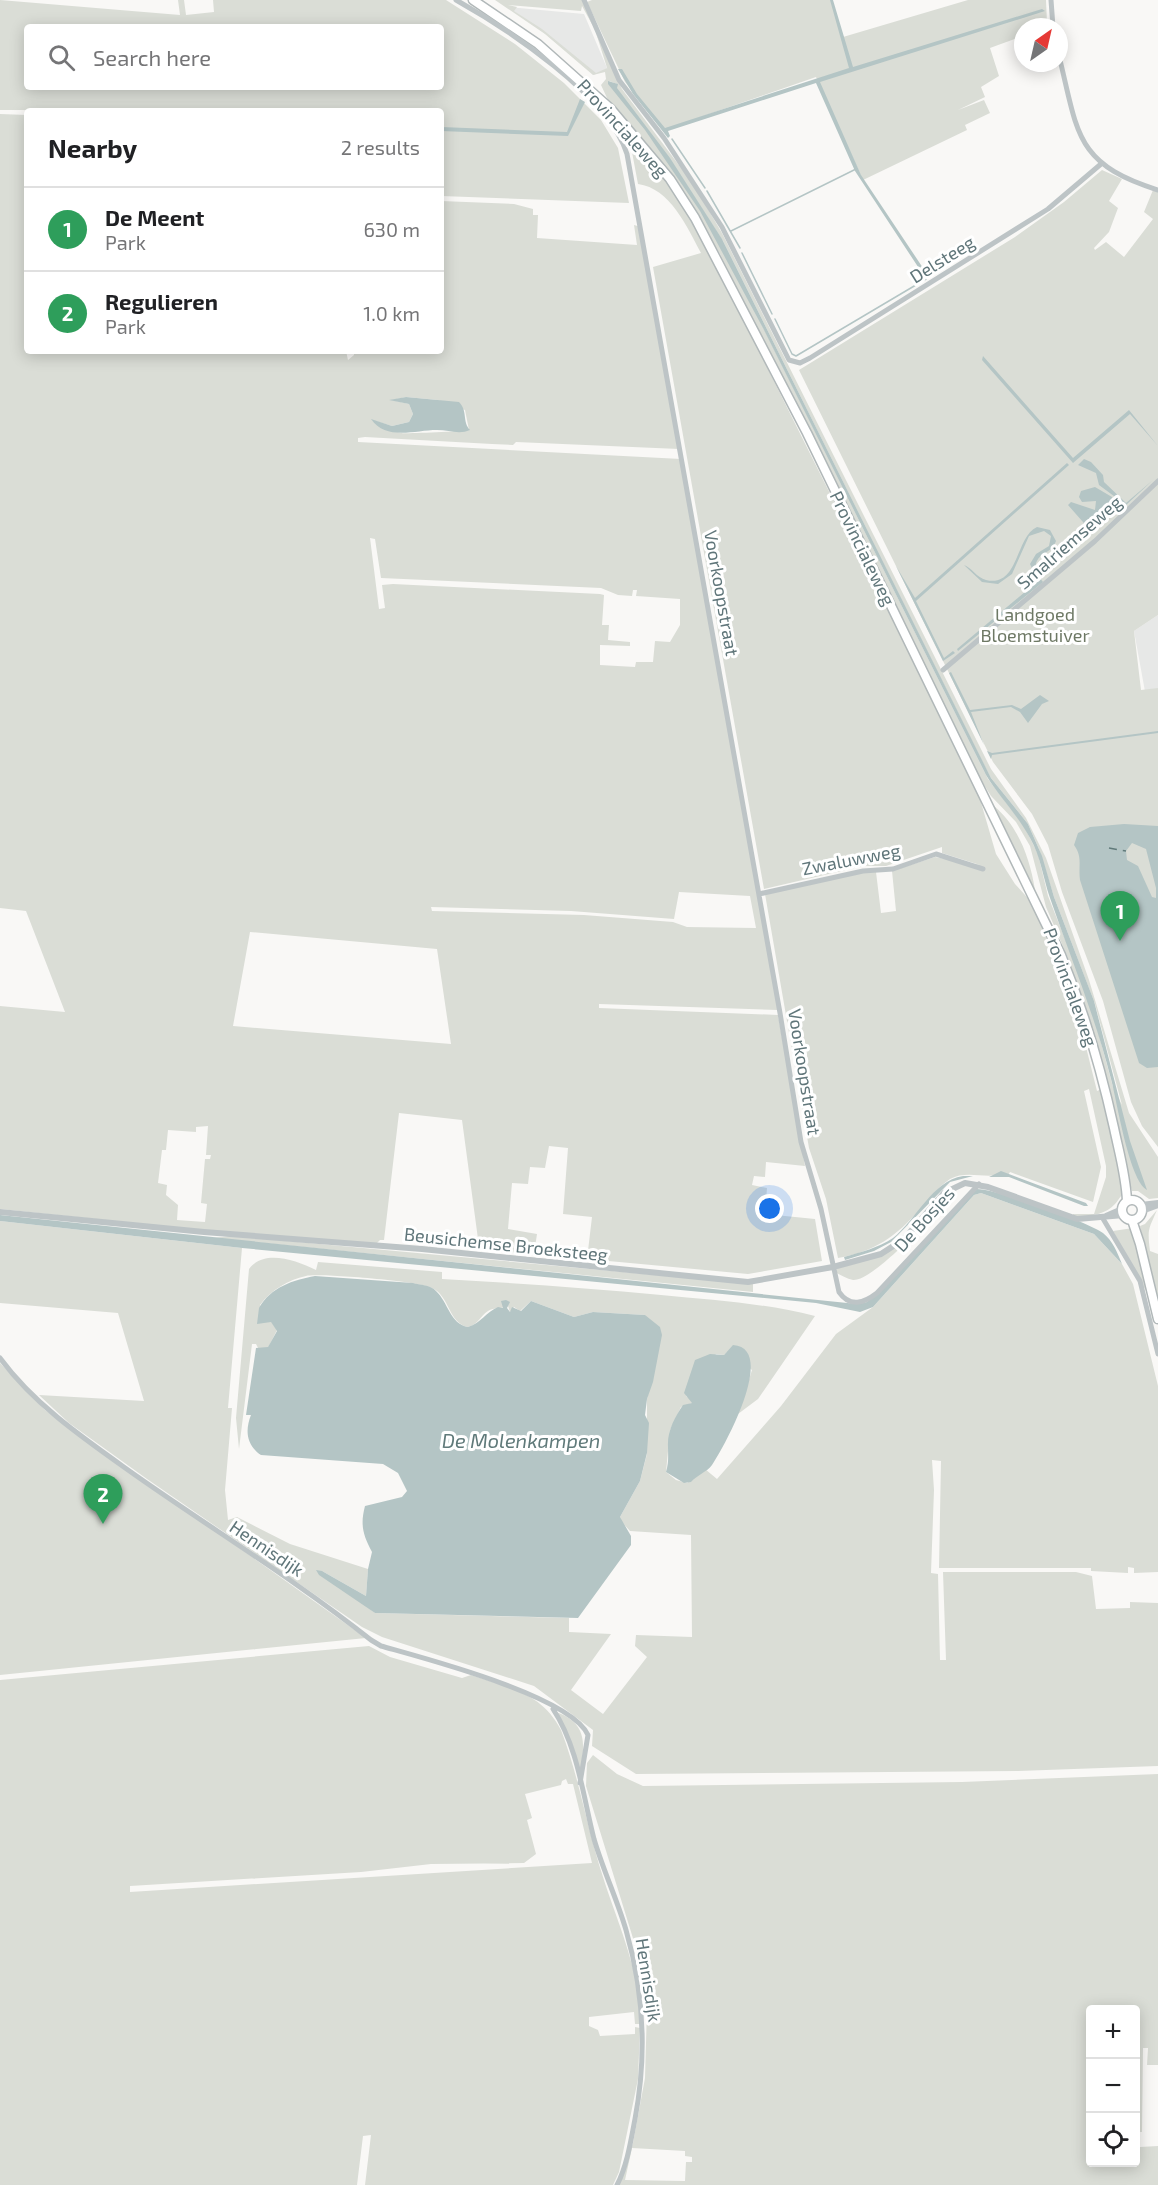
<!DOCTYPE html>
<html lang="en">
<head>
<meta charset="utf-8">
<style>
  body { margin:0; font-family:"Exo 2",sans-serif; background:#f2f2f2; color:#202124 }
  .controls { position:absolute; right:18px; bottom:18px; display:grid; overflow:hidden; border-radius:6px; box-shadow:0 3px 15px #0003 }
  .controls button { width:54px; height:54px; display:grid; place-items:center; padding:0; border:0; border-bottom:2px solid #e0e0e0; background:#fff; color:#202124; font:30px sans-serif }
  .compass { position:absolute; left:1014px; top:18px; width:54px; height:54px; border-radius:50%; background:#fff; box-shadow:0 3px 15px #0003; rotate:34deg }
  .you { position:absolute; left:770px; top:1209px; width:21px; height:21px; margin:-15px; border:4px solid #fff; border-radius:50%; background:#1a73e8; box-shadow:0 0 0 9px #1a73e833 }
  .badge { display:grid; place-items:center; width:39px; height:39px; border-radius:50%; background:#7c3aed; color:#fff; font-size:20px; font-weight:700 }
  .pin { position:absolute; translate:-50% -50px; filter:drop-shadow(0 2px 3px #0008) }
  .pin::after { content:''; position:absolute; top:32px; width:21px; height:18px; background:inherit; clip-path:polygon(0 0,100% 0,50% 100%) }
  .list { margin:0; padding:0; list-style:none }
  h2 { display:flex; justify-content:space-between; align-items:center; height:78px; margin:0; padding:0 24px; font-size:26px }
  h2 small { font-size:20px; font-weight:400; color:#757577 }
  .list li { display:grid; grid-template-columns:39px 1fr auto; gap:18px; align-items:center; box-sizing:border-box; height:84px; padding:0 24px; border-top:2px solid #e0e0e0 }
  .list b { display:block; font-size:22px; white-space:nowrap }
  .list p { margin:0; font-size:20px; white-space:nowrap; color:#757577 }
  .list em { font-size:20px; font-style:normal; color:#757577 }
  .icon { flex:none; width:33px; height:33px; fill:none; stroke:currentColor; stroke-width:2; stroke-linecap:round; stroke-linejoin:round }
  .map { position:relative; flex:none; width:1158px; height:2185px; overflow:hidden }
  .search { position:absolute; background:#fff; box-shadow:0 3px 15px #0003; left:24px; top:24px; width:420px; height:66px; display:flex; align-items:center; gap:15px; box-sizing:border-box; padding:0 21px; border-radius:6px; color:#757577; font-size:22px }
  .panel { position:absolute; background:#fff; box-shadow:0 3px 15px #0003; left:24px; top:108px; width:420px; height:246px; border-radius:6px }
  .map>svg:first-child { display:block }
</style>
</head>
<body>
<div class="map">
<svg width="1158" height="2185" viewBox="0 0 1158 2185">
  <rect width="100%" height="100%" fill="#f9f8f6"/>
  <path fill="#e7e8e7" d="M508,7L584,14L607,68L594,75L543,32Z
    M1158,615V741H1154L1134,631Z"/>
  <path fill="#daddd6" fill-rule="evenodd" d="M0,0L180,15L178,0H184L186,15L214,12L213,0H446L515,44L564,83L601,120L618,148L629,203L441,196V111L0,110ZM27,27H441V87H27Z
    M495,0H582L593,26L582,6L581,11L508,5L517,7L514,11L542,29L596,73L607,68L608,71L596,33L622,89L693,184L722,233L991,769L1026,818L1046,858L1089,980L1129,1113L1158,1157V1198L1149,1199L1138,1191H1132L1068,958L1046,907L1030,846L1016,822L991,796L978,775L720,254L670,174L608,100L601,85L606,79L605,72L593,75L545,34ZM609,81L617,84L616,88L671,161L723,241L983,763L991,778L1028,824L1039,849L1054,897L1095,1004L1122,1105L1113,1087L1090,1002L1048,896L1038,854L1024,826L988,779L720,241L659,147Z
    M592,0H831L843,37L968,0H1046L1047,23L1023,27V36L990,48L999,76L981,87L985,97L958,110L984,100L990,113L965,125L967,130L863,180L816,77L663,130L625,82L587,2Z
    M0,114L27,115V351H346L348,360L354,355V351H441V201L514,204L533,209V215H538L537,238L637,245L634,225L641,227L679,449L516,442L513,445L492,444L365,437L358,438V442L681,459L778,1010L599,1004V1008L778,1015L805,1166L766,1162L765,1177L754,1176L752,1185L767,1188L765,1214L815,1219L822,1261L748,1274L587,1259L592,1217L563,1214L568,1148L549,1146L545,1168L530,1167L528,1184L512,1183L508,1229L537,1234L534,1254L482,1250L478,1239L462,1120L399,1113L384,1240H380L376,1244L201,1230L0,1209V1006L65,1012L26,911L0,908ZM406,397L438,400L465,410L469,430C464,431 406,434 401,433C392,431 383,426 374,422L372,420L392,426L409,422L413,414L409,404L392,400ZM370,538L375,539L381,578L601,588L618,595L632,596L633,590H637L636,596L680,599V625L670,642L655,641L653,662H636L635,667L600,665V645L630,646V642L608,640L609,625H602L604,595L600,594L393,584L382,585L385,608L379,609ZM679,892L750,896L756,928L687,927L673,922L584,915L432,911L431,907L571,911L674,919ZM250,932L437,949L451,1044L233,1026ZM208,1126L206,1155H211L210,1159H205L201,1203L207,1204L205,1222L177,1220L178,1205L166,1195L167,1185L158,1183L162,1150H166L168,1130L196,1132V1127Z
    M620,124L663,177L702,237L943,720L980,799L996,854L1015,884L1034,905L1062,968L1079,1019L1097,1091L1102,1089L1126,1193C1119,1196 1120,1199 1115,1204C1105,1215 1088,1217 1073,1216V1214H1094L1106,1177V1166L1089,1089L1084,1091L1101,1167L1093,1202L1010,1172L1007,1177L1001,1174C986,1179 966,1170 950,1179C939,1186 929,1199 920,1209C897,1236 874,1252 838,1258L826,1199L809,1148L765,894L851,874L876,872L881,913L896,911L892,871L935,857L980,865L942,853V847L886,866H863L764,889L653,267L701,253C687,227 670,188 638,184L632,152Z
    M1102,170L1122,179L1109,201L1118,208L1109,232L1094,248L1095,250L1106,242L1124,257L1153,219L1144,212L1153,190L1158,192V615L1134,631L1141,690L1158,688V1147L1142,1126L1131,1102L1103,1001L1062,892L1048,845L1032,814L993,762L799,370L1015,237L1064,202Z
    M994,806C1019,827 1030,859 1035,890Z
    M981,1193L1094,1234L1122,1264L1133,1284L1158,1386V1572L1134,1573V1568L1128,1567V1573L1091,1571V1568H939L941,1461L932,1460L934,1490L931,1573L938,1574L940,1660H946L943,1572H1076L1092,1576L1096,1609L1130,1608V1602L1158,1603V1766L1018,1771L636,1774L592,1746L593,1730L534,1686L382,1637L362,1627L147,1479L69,1423L39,1395L144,1401L118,1313L0,1303V1221L242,1248L228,1408H232L225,1490L228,1520L237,1517L290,1544L368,1569L366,1596L322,1571L375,1613L569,1618V1632L611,1634L571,1690L603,1714L647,1657L635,1646L636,1635L692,1637L691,1535L630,1531L621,1521L620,1517L640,1481L647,1454V1399L655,1366L645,1315L593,1312L574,1317L531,1301L520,1311L514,1307L510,1312L508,1306C502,1309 494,1307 488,1311C480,1316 479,1324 468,1327C448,1323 450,1296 432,1288C419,1281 318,1273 306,1276C288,1280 271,1290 260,1305L277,1330L268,1348H258L256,1344H252L239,1449L236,1418L249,1269C264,1249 295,1260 316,1270L318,1262L442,1272V1279C515,1283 588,1288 661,1295C713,1300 764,1303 815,1316L758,1399L738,1414L752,1370L727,1352L724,1355L716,1354L686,1396L692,1400V1403L681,1407L670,1430L666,1472L676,1480L687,1483L705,1469L717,1479L781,1406L836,1334L873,1307L974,1195Z
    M1157,1210C1149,1229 1147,1228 1150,1251L1158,1254V1306L1140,1226L1145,1224Z
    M1133,1228L1146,1291L1113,1231Z
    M914,1234C904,1245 868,1281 853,1280C847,1279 841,1275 835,1272L838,1268L881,1256Z
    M232,1236L753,1284V1292L213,1238Z
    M0,1363L45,1410L366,1638L0,1675Z
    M369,1646L390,1657L462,1678L471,1675C509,1688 541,1692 561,1730C579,1777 587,1828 603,1877C616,1919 644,1980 639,2024H635L634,2012L589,2017V2026L598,2030L600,2036L635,2034V2027L640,2028L638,2079L619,2172L613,2185H365L371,2135L363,2136L357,2185H0V1680ZM566,1779L568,1784H573L592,1863L130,1892V1886L361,1872L431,1864L524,1863L536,1854L527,1820L532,1818L525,1794L561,1785L562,1781Z
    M556,1712C590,1724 584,1747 580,1775Z
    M593,1755L617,1774L643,1786L962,1782L1158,1774V2065H1147L1148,2048H1143L1142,2132H1136V2010H1090V2162H1136V2134L1140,2147L1158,2146V2185H618L633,2143L645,2078L647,2008L636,1948L586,1786L587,1763ZM632,2148L685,2151V2156L692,2157V2162H686L685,2181L625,2180Z"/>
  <path fill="#b4c5c5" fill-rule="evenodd" d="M830,0H833L853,67L1042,9L1045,11L820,82L861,175L929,277L926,279L855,171L816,83L668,131L670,136L668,138L633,94L618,69H622L637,94L665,128L849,68Z
    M608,81L618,84L617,88L670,158L722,239L980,756L991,778L1028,824L1042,856L1054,897L1094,1001L1130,1141L1147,1190C1129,1180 1117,1101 1111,1079C1095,1016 1071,959 1050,898C1043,878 1041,857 1030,838C1018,815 999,797 986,775L763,328L700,211L645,130L608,84Z
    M580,99L585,102L568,136L441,131V127L567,132Z
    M983,356L1073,458L1129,410L1158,446L1130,414L1073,463L982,360Z
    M406,397L459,402C468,411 462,422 470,430C459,435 449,430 437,430C415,430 386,441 371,419L392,426L409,422L413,414L409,404L389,400Z
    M1084,459L1091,462L1103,475L1104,482L1126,503L1153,480L1126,505L1099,485L1096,473L1078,465Z
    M1067,463L1069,465L916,601L944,658L953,651L955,653L943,661L896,566L915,598Z
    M1095,487L1112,497L1115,509L1090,530L1068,505L1071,502L1095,510L1096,501L1082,502L1079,497L1081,491Z
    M1037,527L1050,530L1056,541C1050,557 1035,550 1035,572L1043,582L958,651L957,649L1038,581L1030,564L1036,554L1049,546L1051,536L1044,531L1029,536L1012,574L998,584L982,582L964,565C971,567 977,578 986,580C1019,588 1015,537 1037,527Z
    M951,672L970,710L1012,705L1021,709L1040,695L1049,701L1042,704L1028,723L1020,712L1011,707L971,712L984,745L949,673Z
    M1158,731V733L992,755L991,759L987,751L992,753Z
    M1124,824L1158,826V1067L1147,1068L1139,1063L1080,880C1078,866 1083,857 1074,845L1078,833L1090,827ZM1132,843L1146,849L1156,888V898L1152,897L1138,866L1127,860L1126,851Z
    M1001,1171L1086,1203L1088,1206H1084L1009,1177H989Z
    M963,1176H973L950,1182L891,1242L874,1251L845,1260L844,1257C861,1252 878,1248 893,1238C916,1220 932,1181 963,1176Z
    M976,1189C994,1188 1087,1222 1103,1233C1113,1241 1117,1252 1122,1264L1094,1234L981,1193L974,1195L873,1307L860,1312L816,1303L242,1248L0,1221V1215L857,1304L867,1302Z
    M315,1276L413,1283C420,1285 431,1285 436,1291C448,1302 450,1324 468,1327C481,1323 486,1312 498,1307L503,1308L501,1301L506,1300L510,1302L507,1308L510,1312L512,1307L521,1311L531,1301L574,1317L593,1312L645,1315L660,1327L662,1335L653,1382L647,1399L645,1415L649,1423L647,1453L640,1481L620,1517L631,1536V1545L578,1618L375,1613L319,1575L316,1570L322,1571L366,1596L368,1569L372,1552C363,1535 360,1525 365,1506L402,1497L407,1491L398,1473L383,1464L261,1455C246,1445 245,1430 251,1415H246L256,1348L268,1347L277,1331L271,1322L257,1324L259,1308C271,1287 293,1280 315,1276Z
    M733,1345C778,1348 725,1446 712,1465C707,1472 697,1475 691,1482L684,1483L666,1472C669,1462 668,1456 668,1447C667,1431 675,1417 683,1405L692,1403L684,1393L695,1360L710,1354L724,1355Z"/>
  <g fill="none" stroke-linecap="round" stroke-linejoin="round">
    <path stroke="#b4c5c5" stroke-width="1.5" d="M672,139L705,188
      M707,191L740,248
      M731,231L856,169
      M742,253L772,314
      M775,319L792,354L796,356L926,279"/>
    <path stroke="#607a7a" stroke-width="1.5" stroke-dasharray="8 6" stroke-linecap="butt" d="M1109,848L1126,851"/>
    <g stroke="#b1b8b9" stroke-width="11">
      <path id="trunk" d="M473,0L538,44L611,109L670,179L695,218L807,433L1061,955C1084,1011 1101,1069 1114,1128C1119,1152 1126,1176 1127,1201
        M1122 1210a10 10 0 1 1 20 0a10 10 0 1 1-20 0Z
        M1132,1220L1140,1244L1158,1319"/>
    </g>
    <path stroke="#bdc4c6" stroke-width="5" d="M456,0C508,29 609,96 627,154L780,1013L801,1142L821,1209L839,1292C850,1308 864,1303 877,1293L979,1184
      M584,0L619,80L664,138L722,227L789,360L800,363L810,358L1048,209L1101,164
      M1051,0L1053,27
      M1059,56C1078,132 1074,164 1158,190
      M943,670L1095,541L1158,481
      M759,894L863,871L893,869L936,854L983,869
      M1102,1217L1140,1281L1158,1354
      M0,1358C36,1407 89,1442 138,1477C215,1531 297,1581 371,1640L381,1646C423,1658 571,1696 588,1735L580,1783
      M553,1709C578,1747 583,1796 594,1839C603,1870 617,1899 626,1930C644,1992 647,2055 635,2119C631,2140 627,2166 617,2185"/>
    <path stroke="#bdc4c6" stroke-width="6" d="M1141,1205L1158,1203
      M1142,1211L1158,1205
      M0,1212L204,1232L422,1249L748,1282L833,1267L881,1254L904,1239L944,1193L965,1183L988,1187L1077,1219L1124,1215
      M1106,1216L1122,1209"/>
    <use href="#trunk" stroke="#fff" stroke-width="8"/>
  </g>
  <g text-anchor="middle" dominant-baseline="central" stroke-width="6" stroke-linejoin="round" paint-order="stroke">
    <g font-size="18" fill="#60767a" stroke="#fff">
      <text transform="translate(623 128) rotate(48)">Provincialeweg</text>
      <text transform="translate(942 259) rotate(-32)">Delsteeg</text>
      <text transform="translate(1069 542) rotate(-41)">Smalriemseweg</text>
      <text transform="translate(863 548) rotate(64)">Provincialeweg</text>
      <text transform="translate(722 593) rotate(80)">Voorkoopstraat</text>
      <text transform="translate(851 859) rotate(-11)">Zwaluwweg</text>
      <text transform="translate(1071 987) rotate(70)">Provincialeweg</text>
      <text transform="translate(805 1072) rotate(81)">Voorkoopstraat</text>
      <text transform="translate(924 1219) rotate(-48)">De Bosjes</text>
      <text transform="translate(506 1244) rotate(6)">Beusichemse Broeksteeg</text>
      <text transform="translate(267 1548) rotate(34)">Hennisdijk</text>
      <text transform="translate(649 1980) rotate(81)">Hennisdijk</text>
    </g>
    <g font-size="18" fill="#6d7864" stroke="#fff">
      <text x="1035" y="614">Landgoed<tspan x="1035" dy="21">Bloemstuiver</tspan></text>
    </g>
    <g font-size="20" font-style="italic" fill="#607a7a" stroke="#fff">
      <text x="521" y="1440">De Molenkampen</text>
    </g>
  </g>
</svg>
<div class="controls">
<button>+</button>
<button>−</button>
<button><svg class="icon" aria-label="locate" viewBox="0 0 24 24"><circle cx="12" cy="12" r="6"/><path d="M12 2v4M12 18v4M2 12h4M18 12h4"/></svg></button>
</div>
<svg class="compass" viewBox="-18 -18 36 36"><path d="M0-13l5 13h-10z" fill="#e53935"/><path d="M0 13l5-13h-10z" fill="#757577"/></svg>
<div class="you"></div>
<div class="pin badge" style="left:1120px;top:941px;background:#2e9e5b">1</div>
<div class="pin badge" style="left:103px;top:1524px;background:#2e9e5b">2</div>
<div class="search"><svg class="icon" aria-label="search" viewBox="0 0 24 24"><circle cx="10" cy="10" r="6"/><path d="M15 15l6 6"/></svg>Search here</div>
<section class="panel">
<h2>Nearby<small>2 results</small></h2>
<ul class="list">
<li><span class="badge" style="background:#2e9e5b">1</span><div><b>De Meent</b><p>Park</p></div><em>630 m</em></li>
<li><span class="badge" style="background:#2e9e5b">2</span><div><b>Regulieren</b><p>Park</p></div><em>1.0 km</em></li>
</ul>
</section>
</div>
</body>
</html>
